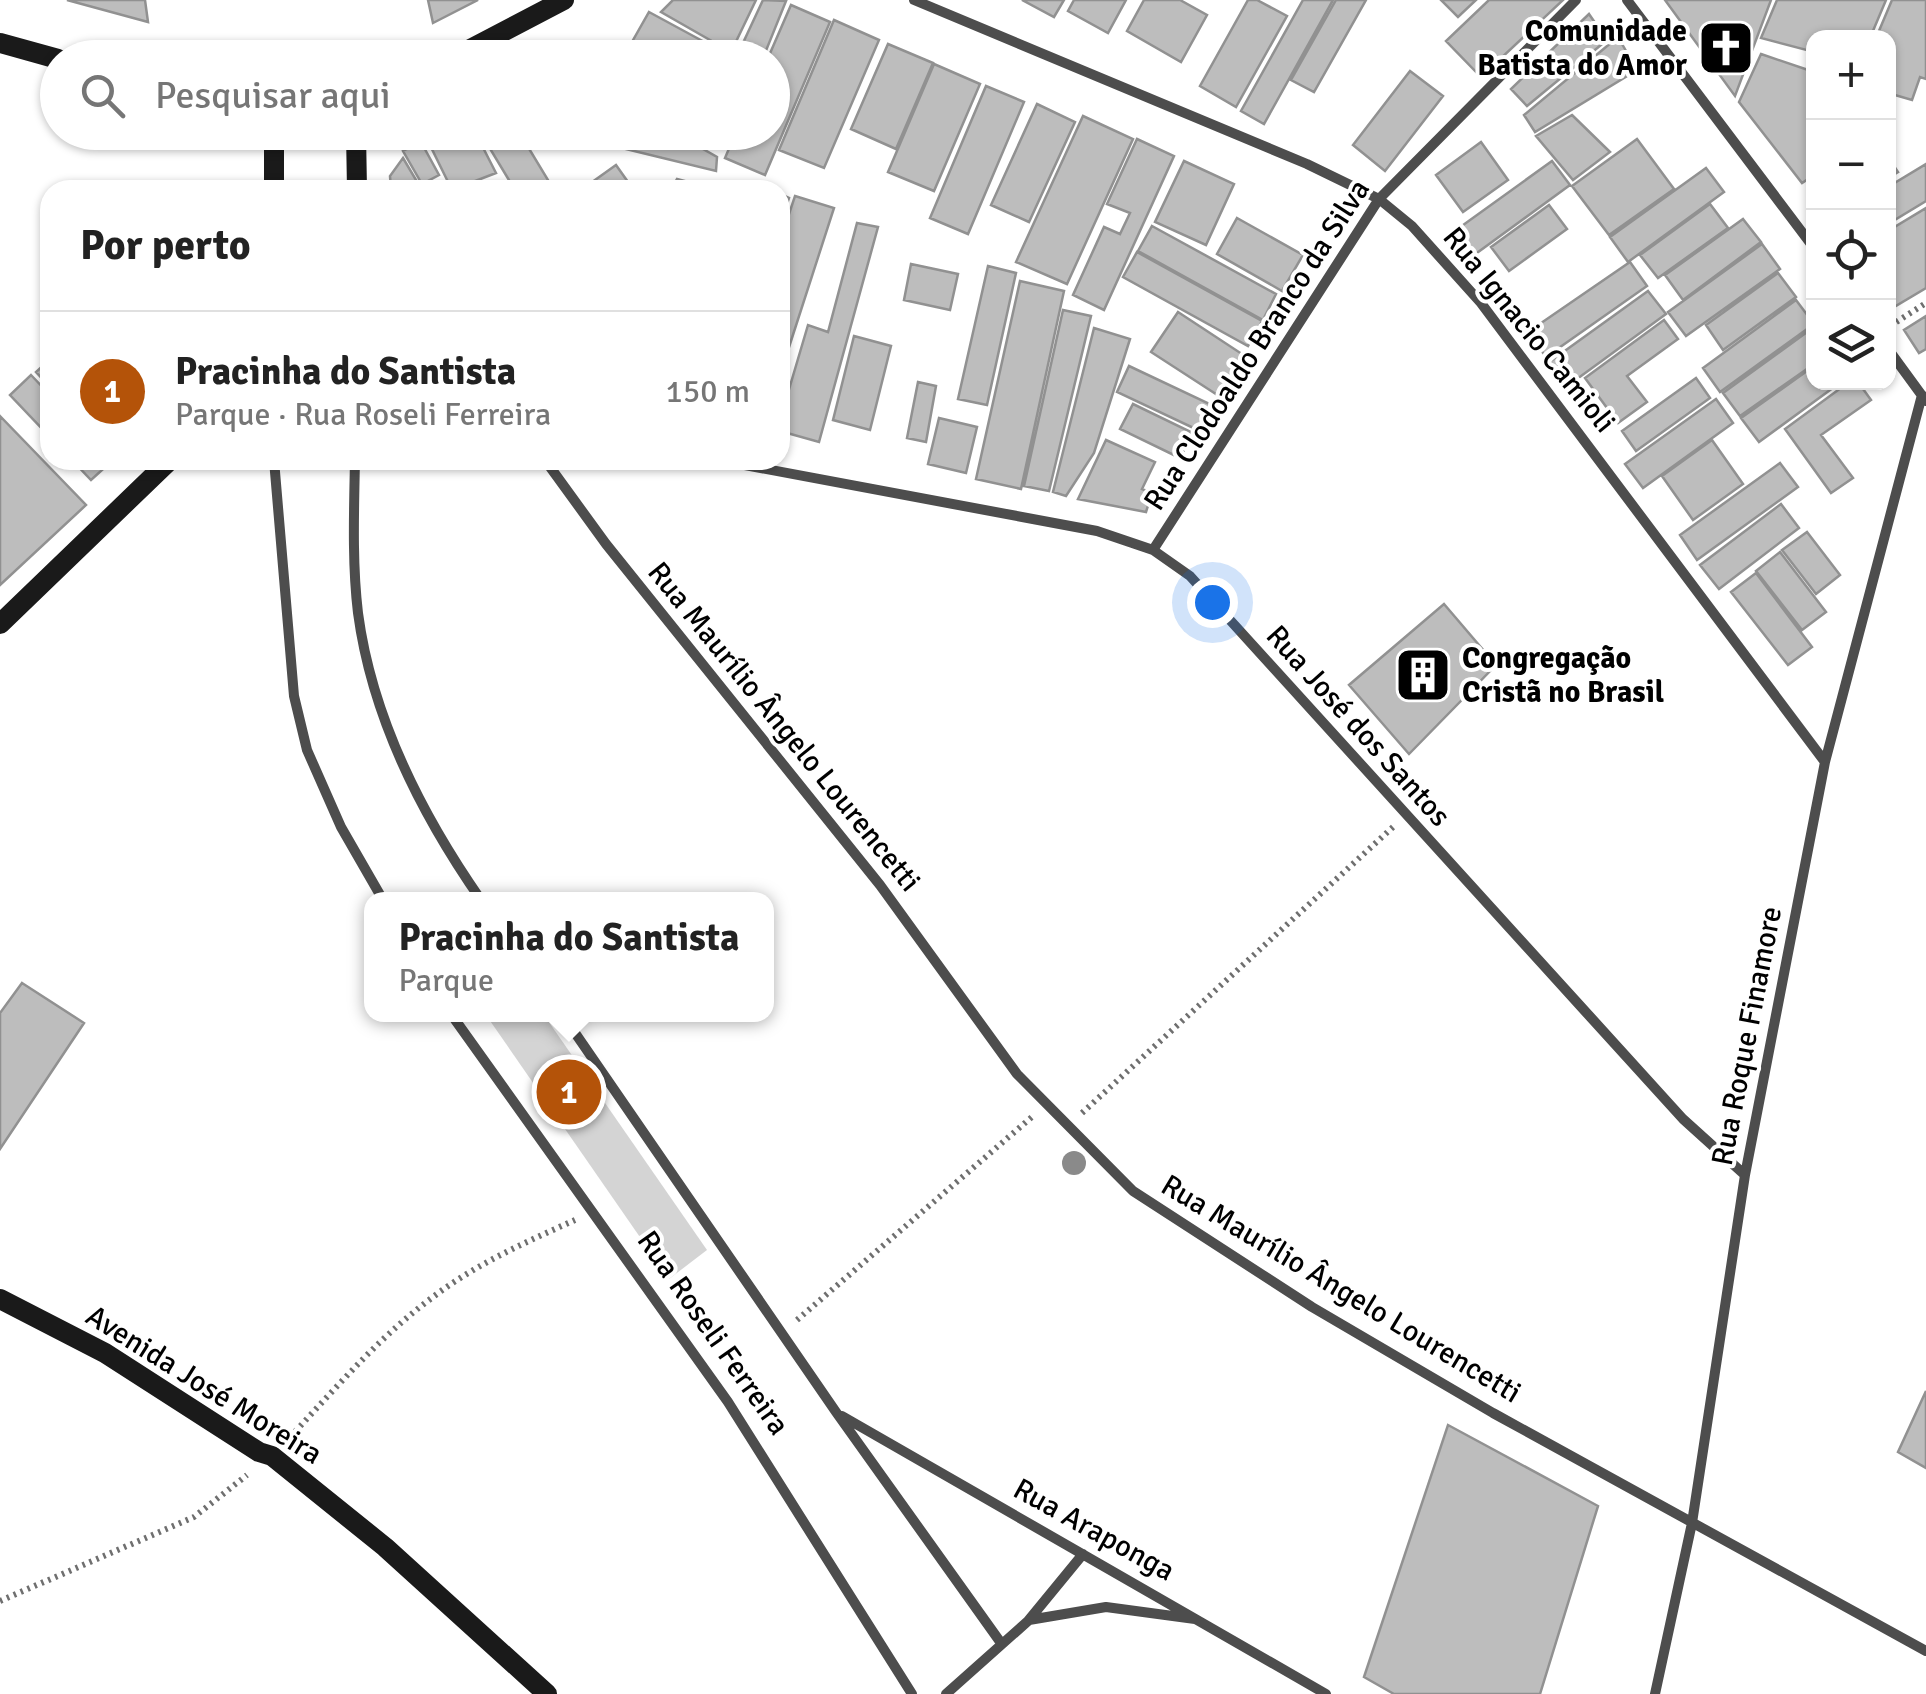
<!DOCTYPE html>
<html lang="pt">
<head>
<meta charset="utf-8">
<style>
  body { margin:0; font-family:Signika,sans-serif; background:#f6f6f6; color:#222 }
  .controls { position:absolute; right:30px; top:30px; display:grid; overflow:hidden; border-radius:20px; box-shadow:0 2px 8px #0004 }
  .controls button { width:90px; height:90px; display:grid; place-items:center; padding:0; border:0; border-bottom:2px solid #e0e0e0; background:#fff; color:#222; font:50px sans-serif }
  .you { position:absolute; left:1212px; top:602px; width:35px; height:35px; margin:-25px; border:8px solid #fff; border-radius:50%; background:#1a73e8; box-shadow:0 0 0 15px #1a73e833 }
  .badge { display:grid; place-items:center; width:65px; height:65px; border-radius:50%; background:#b45309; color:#fff; font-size:32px; font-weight:700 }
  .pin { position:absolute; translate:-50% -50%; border:5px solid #fff; box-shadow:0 2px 10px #0006 }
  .popup { position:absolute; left:364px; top:892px; width:410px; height:130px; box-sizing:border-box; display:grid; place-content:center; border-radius:20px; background:#fff; filter:drop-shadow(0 2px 8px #0005); font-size:32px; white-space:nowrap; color:#767676 }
  .popup b { font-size:38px; color:#222 }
  .popup::after { content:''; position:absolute; left:50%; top:100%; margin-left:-20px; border:20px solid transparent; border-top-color:#fff }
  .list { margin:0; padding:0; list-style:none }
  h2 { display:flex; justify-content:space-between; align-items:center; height:130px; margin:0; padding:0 40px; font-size:42px }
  h2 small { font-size:32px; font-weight:400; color:#767676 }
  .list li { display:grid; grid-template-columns:65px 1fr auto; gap:30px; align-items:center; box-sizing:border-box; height:160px; padding:0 40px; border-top:2px solid #e0e0e0 }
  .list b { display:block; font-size:38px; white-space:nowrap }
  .list p { margin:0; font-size:32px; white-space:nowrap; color:#767676 }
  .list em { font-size:32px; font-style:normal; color:#767676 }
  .icon { flex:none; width:55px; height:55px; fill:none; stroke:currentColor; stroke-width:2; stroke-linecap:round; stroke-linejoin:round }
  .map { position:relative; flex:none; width:1926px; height:1694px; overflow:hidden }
  .search { position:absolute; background:#fff; box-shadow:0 2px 8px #0004; left:40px; top:40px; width:750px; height:110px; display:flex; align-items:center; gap:25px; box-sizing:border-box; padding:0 35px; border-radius:55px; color:#767676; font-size:38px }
  .panel { position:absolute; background:#fff; box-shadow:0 2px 8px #0004; left:40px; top:180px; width:750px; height:290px; border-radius:30px }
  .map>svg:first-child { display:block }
</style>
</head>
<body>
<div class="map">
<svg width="1926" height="1694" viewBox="0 0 1926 1694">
  <rect width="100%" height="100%" fill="#fff"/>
  <path fill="#d4d4d4" d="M486,1015H544L707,1250L669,1279Z"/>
  <path fill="#bdbdbd" stroke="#919191" stroke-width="2.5" d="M145,0L148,22L67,0Z
    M428,0H478L433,23Z
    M673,0H756L731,52L661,12Z
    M763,0L786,1L763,58H736Z
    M1022,0H1064L1054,17Z
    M1074,0H1126L1108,33L1068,11Z
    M1144,0H1180L1207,15L1181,62L1127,31Z
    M1248,0H1257L1287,16L1236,107L1200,86Z
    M1303,0H1333L1264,124L1241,111Z
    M1336,0H1366L1314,92L1291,80Z
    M1441,0H1476L1458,17Z
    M1489,0H1563L1481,77L1446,41Z
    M1665,0H1771L1735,96Z
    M1777,0H1886L1870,38H1814V52L1761,38Z
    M1892,0H1926V79L1920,77L1912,100L1888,93V38H1876Z
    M791,5L830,22L765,175L725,158L736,132H772V58H768Z
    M649,12L732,57L643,58L628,49Z
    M1589,14L1607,40L1527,106L1511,89Z
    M834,20L879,40L824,168L779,150Z
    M1618,37L1637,70L1535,132L1524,115Z
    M606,42L633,58H597Z
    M888,44L933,63L896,149L851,129Z
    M1761,54L1814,72V175L1802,183L1739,102Z
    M934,64L980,84L934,191L888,172Z
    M1410,71L1443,96L1385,171L1353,145Z
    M986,86L1024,102L968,234L930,218Z
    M1037,104L1075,122L1029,222L991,205Z
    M1572,115L1610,152L1573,180L1536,136Z
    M1083,116L1133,139L1067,284L1016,262Z
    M436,132H475L496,173L452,190L426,137Z
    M515,132H519L548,180L531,190H515L489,147Z
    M556,132H673L717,157L716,171Z
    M1137,139L1174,156L1104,310L1073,295L1104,227L1120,234L1130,213L1107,204Z
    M1637,139L1674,189L1609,235L1572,186Z
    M421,142L439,175L422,184L403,151Z
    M1481,142L1508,180L1463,212L1436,175Z
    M1888,157L1898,172L1888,178Z
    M403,158L422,190H391L390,176Z
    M1184,161L1234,184L1206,245L1155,222Z
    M1552,161L1570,185L1470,258L1452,233Z
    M1926,164V201L1888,224V187Z
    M616,165L628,182L616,190H581Z
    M1706,168L1724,192L1628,262L1610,237Z
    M677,179L704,186L702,190H671Z
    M482,181L487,190H464Z
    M714,183L746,189L711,190Z
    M780,194L789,198L780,224Z
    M795,196L834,208L780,375V241Z
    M1710,204L1728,228L1658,278L1640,255Z
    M1549,205L1567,229L1509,271L1491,247Z
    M1926,208V288L1889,310L1888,231Z
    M1237,218L1303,255L1282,291L1217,254Z
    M1743,219L1761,242L1683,300L1665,275Z
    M857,223L878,227L819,442L780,431V420L808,325L828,332Z
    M1152,226L1276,294L1263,320L1138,251Z
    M1762,244L1780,269L1686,336L1668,312Z
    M1137,252L1262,321L1248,346L1123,277Z
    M1630,262L1647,286L1546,357L1528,332Z
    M911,264L958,274L950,310L904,300Z
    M988,266L1016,273L987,405L958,399Z
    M1778,273L1796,297L1723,350L1706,325Z
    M1020,281L1064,291L1021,489L976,479Z
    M1648,291L1666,314L1566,387L1548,363Z
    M1796,300L1814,324L1720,392L1703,368Z
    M1063,310L1091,316L1049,491L1024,486Z
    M1178,312L1245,356L1219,396L1151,352Z
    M1926,316V349L1919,353L1904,330Z
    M1664,320L1678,339L1627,376L1647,402L1618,423L1585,378Z
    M1814,327V364L1740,416L1723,393Z
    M1094,328L1130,339L1094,453L1066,496L1053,492Z
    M854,336L891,346L870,430L833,420Z
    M50,359V387L36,372Z
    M1129,366L1214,406L1202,432L1117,392Z
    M1814,366V382H1841L1759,442L1741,418Z
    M31,375L50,395V437L10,395Z
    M1696,378L1710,398L1636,451L1622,431Z
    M918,382L936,386L926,442L907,438Z
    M1849,382H1858L1871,400L1821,435L1853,478L1831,493L1785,429Z
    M1716,399L1733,423L1643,488L1625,464Z
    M1133,404L1193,433L1180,458L1120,429Z
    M0,416L86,505L0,585Z
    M939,418L977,427L966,473L928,464Z
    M1106,440L1155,462L1142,489L1152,493L1146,512L1078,499Z
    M1712,440L1743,484L1693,520L1662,476Z
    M72,460H111L112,461L91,480Z
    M1780,463L1798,487L1697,560L1680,535Z
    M1781,504L1799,528L1719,589L1700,565Z
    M1807,532L1840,575L1816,594L1782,550Z
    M1780,552L1826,612L1802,630L1756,571Z
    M1756,573L1812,647L1788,665L1731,592Z
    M1444,604L1496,665L1409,754L1349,685Z
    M22,983L84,1023L0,1149V1013Z
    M1926,1391V1468L1898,1452Z
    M1448,1425L1598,1506L1540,1694H1394L1364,1677Z"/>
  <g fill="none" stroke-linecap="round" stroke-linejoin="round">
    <path stroke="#6f6f6f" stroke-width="6" stroke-dasharray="2.5 5" stroke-linecap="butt" d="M1890,326L1926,303
      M1082,1113L1393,827
      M797,1320L1033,1116
      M290,1437C336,1388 379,1337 433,1297C476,1264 526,1242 575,1220
      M0,1601L194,1517L247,1475"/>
    <path stroke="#4d4d4d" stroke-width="10" d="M914,0L1307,164L1379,199L1412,226L1481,303L1825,762
      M1627,0L1814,248
      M1888,349L1926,401
      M274,460L294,696L307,750L341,827L383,900
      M355,460C354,510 352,563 358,613C372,718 421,814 481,900
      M545,460L606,544L880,885L1017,1074L1133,1191L1312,1307L1493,1413L1926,1651
      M718,460L1097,531L1153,550L1190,576L1683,1119L1745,1175
      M1153,550L1379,199L1576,0
      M451,1014L728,1402L912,1694
      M562,1014L836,1412L1001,1643
      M842,1416L1326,1694
      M1029,1620L1106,1607L1195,1619
      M946,1694L1028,1621L1083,1554
      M1655,1694L1692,1523L1745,1175L1825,762L1922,395"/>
    <path stroke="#1a1a1a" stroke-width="20" d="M0,43L58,59
      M453,58L564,0
      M274,132V190
      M356,132L357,190
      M0,624L170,460
      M0,1299L105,1353L259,1452L272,1456L385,1547L547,1694"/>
  </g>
  <circle fill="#8a8a8a" cx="1074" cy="1163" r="12"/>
  <defs>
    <g id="church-square" transform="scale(2.875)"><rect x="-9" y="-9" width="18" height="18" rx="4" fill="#000" stroke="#fff"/><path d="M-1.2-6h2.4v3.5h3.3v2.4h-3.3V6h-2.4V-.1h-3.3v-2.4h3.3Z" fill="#fff"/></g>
    <g id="building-square" transform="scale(2.875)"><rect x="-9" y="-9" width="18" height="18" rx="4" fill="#000" stroke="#fff"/><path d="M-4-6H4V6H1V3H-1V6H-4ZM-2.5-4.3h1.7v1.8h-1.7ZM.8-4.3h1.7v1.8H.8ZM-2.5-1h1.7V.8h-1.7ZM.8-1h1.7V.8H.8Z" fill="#fff"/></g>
  </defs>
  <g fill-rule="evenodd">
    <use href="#church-square" x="1726" y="48"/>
    <use href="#building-square" x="1423" y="675"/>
  </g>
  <g text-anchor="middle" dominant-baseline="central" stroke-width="8" stroke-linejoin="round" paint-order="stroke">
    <g font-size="30" font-weight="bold" fill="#000" stroke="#fff" text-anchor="end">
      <text x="1687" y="31">Comunidade<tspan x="1687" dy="34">Batista do Amor</tspan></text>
      <text x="1462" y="658" text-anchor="start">Congregação<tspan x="1462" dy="34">Cristã no Brasil</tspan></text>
    </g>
    <g font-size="30" fill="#000" stroke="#fff">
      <text transform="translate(1529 330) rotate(51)">Rua Ignacio Camioli</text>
      <text transform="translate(1257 345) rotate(-57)">Rua Clodoaldo Branco da Silva</text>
      <text transform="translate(1358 726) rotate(48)">Rua José dos Santos</text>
      <text transform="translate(784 727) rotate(51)">Rua Maurílio Ângelo Lourencetti</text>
      <text transform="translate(1747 1036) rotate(-79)">Rua Roque Finamore</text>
      <text transform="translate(1341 1289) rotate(31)">Rua Maurílio Ângelo Lourencetti</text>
      <text transform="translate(713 1333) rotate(55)">Rua Roseli Ferreira</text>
      <text transform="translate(204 1385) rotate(32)">Avenida José Moreira</text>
      <text transform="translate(1094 1530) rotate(29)">Rua Araponga</text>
    </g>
  </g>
</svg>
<div class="controls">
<button>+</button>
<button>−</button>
<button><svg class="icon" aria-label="locate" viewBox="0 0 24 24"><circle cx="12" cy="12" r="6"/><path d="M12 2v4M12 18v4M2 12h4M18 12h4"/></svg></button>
<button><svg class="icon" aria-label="layers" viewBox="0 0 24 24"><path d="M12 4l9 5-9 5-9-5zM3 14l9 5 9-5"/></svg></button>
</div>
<div class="you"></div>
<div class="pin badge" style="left:569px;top:1092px">1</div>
<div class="popup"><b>Pracinha do Santista</b>Parque</div>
<div class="search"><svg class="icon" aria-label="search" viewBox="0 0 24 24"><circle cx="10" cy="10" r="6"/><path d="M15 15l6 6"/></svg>Pesquisar aqui</div>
<section class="panel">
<h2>Por perto<small></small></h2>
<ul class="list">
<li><span class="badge">1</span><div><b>Pracinha do Santista</b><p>Parque · Rua Roseli Ferreira</p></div><em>150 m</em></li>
</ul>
</section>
</div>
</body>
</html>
